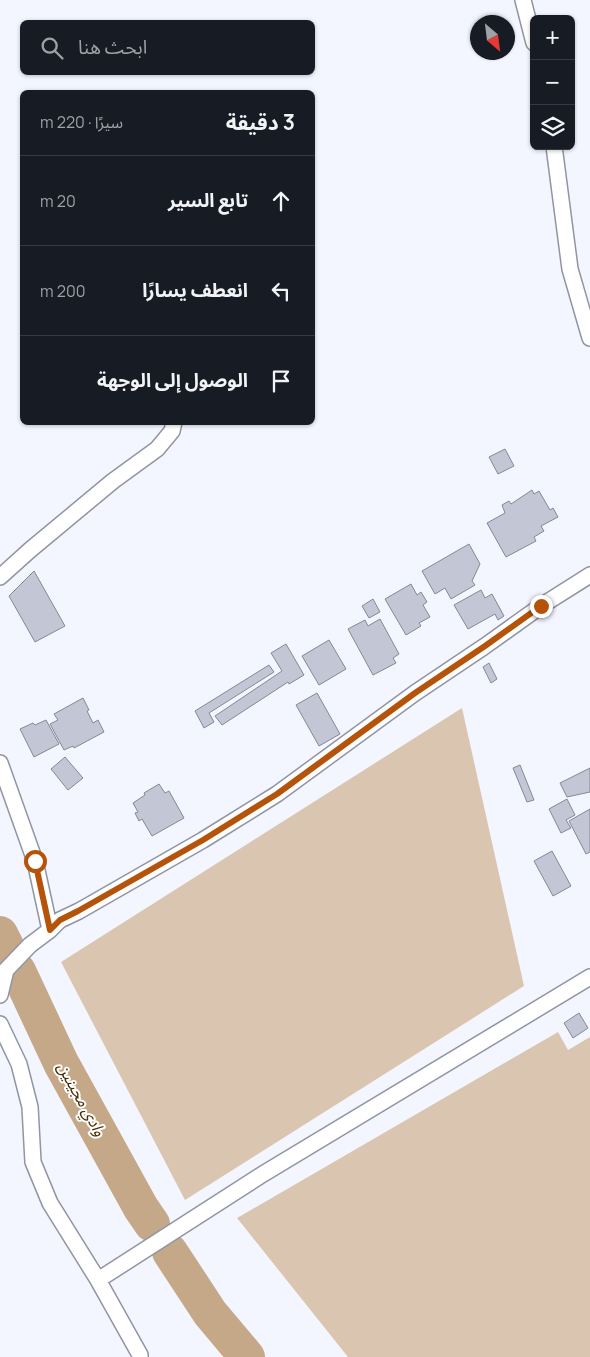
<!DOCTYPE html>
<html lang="ar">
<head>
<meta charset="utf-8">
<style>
  body { margin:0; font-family:Manrope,"Noto Sans Arabic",sans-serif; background:#242831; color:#f1f3f6; direction:rtl }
  .controls { position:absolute; right:15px; top:15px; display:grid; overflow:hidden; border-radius:8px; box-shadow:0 1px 4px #0004 }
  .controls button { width:45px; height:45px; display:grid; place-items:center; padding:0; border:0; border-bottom:1px solid #363941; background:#171b24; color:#f1f3f6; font:25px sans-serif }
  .compass { position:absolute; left:470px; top:15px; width:45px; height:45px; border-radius:50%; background:#171b24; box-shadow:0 1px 4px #0004; rotate:152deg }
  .stop { position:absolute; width:15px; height:15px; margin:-11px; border:4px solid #b45309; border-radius:50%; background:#fff }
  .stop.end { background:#b45309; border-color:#fff; box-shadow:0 1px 5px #0008 }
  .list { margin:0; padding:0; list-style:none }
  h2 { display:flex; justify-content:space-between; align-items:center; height:65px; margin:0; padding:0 20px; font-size:21px }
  h2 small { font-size:16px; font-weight:400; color:#9ea1a6 }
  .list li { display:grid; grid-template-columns:32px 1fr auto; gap:15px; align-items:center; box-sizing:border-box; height:90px; padding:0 20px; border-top:1px solid #363941 }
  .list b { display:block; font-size:19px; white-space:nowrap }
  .list em { font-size:16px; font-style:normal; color:#9ea1a6 }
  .icon { flex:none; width:28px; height:28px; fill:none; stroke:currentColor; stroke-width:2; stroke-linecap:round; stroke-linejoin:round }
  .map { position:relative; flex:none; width:590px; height:1357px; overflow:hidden; direction:ltr }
  .search { position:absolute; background:#171b24; box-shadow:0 1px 4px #0004; left:20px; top:20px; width:295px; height:55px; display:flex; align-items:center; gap:12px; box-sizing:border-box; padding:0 18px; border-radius:8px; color:#9ea1a6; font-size:19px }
  .panel { position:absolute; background:#171b24; box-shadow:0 1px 4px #0004; left:20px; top:90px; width:295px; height:335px; border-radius:8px; direction:rtl }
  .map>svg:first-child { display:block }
</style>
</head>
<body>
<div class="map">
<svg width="590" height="1357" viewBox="0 0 590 1357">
  <rect width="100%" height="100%" fill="#f3f6ff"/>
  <path fill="#dac6b0" d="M462,708L524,986L185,1200L61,962Z
    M558,1032L568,1050L590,1037V1357H348L237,1218Z"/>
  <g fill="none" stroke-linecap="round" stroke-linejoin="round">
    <path stroke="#c5a887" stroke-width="36" d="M0,934L6,946
      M18,971L61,1063L141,1208L152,1224
      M170,1252L210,1313L247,1357"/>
  </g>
  <path fill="#c3c6d5" stroke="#848895" d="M505,449L514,466L498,474L489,457Z
    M532,490L534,494L539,491L550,510L553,508L558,517L541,526L544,531L534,537L536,541L506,557L487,523L505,513L502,505L509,501L511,504Z
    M469,544L480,564L472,581L475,585L451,599L445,588L435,594L422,571Z
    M34,571L65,626L35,642L9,596Z
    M411,584L417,595L421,592L427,602L423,605L430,617L419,623L421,626L406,635L385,599Z
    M481,590L485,598L492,594L504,616L498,620L495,614L468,629L454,605Z
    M373,599L380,612L369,618L362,606Z
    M380,619L399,654L393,658L396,663L373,675L348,629L365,620L368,626Z
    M329,640L346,669L319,685L302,656Z
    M286,644L304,675L289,684L288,682L222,725L215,716L282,671L271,653Z
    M489,663L497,679L491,683L483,667Z
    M269,665L274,672L209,713L214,722L204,728L195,711Z
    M317,693L340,734L319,746L296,705Z
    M83,698L89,710L87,711L93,723L98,720L104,732L74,748L73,746L64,750L50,724L58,720L54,714Z
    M46,720L59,744L34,757L20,729L33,723L35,725Z
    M65,757L83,778L68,790L51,769Z
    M520,765L534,800L527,802L513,768Z
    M590,768V792L567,797L560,783Z
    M159,784L165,793L169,791L184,818L152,836L142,819L139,821L135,813L138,812L133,803L145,795L144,793Z
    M567,799L575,815L566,820L571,828L561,833L549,809Z
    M590,809V852L586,854L569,821Z
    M552,851L571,886L553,896L534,861Z
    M579,1013L588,1028L573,1038L564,1023Z"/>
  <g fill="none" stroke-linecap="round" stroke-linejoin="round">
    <g stroke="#9195a3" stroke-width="18">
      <path id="minor" d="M523,0L534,43
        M554,146L570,269L590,338
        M0,577L30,550L113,481L157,449L172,431L174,422
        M0,763L35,861L50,930
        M0,995L6,970L30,945L50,930L60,920L79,911L203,840L277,794L415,693L485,646L541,606L590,575
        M0,1024L19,1064L30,1107L33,1162L50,1203L98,1280L140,1355V1357
        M98,1280L263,1174L590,977"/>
    </g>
    <use href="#minor" stroke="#fff" stroke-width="15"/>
  </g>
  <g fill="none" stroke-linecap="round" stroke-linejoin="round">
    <path stroke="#b45309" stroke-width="6" d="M35,861L50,930L60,920L78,911L203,840L277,794L415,693L485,646L541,606"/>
  </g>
  <g text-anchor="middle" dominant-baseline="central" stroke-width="4" stroke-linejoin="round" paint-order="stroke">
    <g font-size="16" font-style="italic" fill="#492b01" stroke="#fff">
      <text transform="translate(82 1099) rotate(61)">وادي مجينين</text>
    </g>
  </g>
</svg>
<div class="controls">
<button>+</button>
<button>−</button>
<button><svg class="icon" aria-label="layers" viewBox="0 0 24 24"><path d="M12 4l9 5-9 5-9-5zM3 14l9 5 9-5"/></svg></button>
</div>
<svg class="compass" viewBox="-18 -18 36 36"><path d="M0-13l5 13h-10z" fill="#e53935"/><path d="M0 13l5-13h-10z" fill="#9ea1a6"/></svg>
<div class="stop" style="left:35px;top:861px"></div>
<div class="stop end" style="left:541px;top:606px"></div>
<div class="search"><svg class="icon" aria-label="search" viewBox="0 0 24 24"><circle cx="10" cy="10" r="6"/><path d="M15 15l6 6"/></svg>ابحث هنا</div>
<section class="panel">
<h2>3 دقيقة<small>سيرًا · 220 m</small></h2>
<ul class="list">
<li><svg class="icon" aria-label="ahead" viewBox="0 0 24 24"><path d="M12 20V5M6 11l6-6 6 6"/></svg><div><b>تابع السير</b></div><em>20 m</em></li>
<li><svg class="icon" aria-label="left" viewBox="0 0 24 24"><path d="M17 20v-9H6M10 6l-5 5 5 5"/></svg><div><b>انعطف يسارًا</b></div><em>200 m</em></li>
<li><svg class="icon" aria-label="arrive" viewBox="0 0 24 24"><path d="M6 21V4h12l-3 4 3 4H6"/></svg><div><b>الوصول إلى الوجهة</b></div></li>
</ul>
</section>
</div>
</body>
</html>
